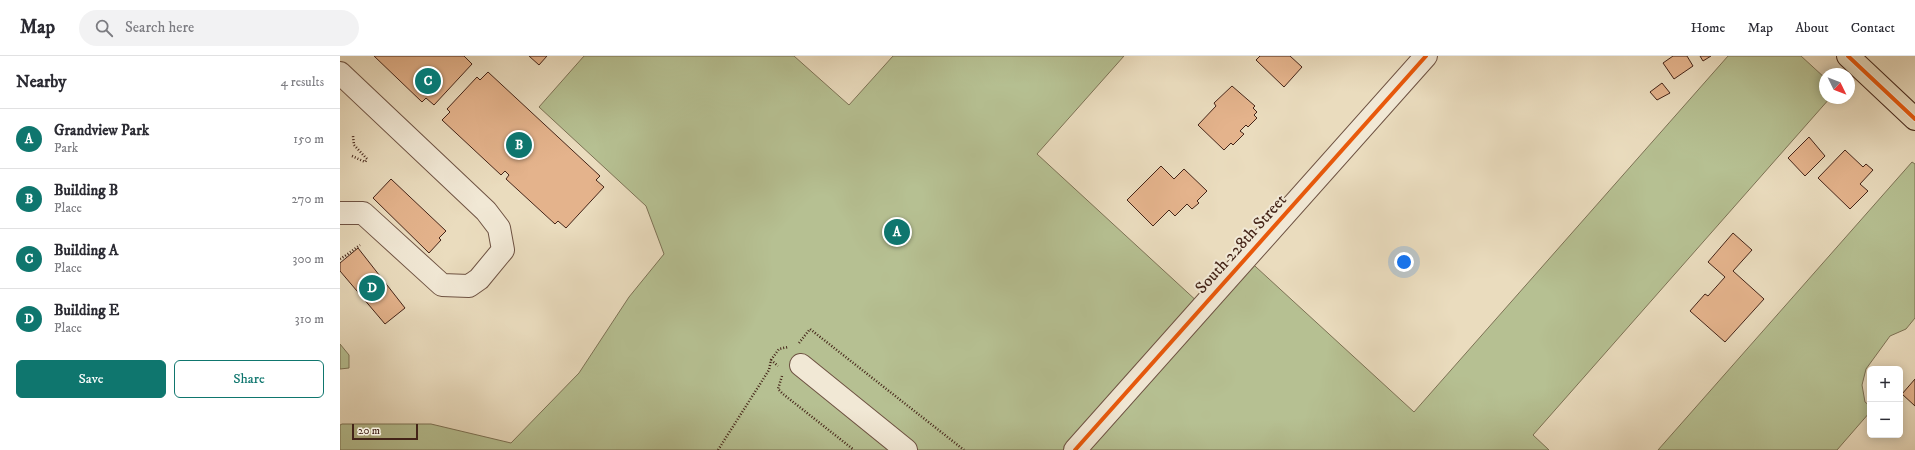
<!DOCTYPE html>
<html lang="en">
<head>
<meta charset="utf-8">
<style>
  body { margin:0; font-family:"IM FELL DW Pica",serif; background:#f2f2f3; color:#2b2b33 }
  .controls { position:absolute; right:12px; bottom:12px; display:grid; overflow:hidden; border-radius:6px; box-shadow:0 2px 10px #0003 }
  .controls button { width:36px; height:36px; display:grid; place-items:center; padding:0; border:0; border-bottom:1px solid #e1e1e2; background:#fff; color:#2b2b33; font:20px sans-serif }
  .compass { position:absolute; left:1479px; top:12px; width:36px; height:36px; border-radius:50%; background:#fff; box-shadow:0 2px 10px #0003; rotate:133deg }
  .scale { position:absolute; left:12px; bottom:10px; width:66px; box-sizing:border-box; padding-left:4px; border:2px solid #442418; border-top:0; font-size:11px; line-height:14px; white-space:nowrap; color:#442418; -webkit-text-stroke:3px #f1e8d5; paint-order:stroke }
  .you { position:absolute; left:1064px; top:206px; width:14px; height:14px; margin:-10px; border:3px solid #fff; border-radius:50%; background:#1a73e8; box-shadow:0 0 0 6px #1a73e833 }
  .badge { display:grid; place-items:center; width:26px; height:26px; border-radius:50%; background:#0f766e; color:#fff; font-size:13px; font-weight:700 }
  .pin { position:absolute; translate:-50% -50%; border:2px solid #fff; box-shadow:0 1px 4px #0006 }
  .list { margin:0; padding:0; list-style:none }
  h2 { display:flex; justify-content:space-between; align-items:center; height:52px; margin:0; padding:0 16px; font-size:17px }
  h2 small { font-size:13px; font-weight:400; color:#7c7c81 }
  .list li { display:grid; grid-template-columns:26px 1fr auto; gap:12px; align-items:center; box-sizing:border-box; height:60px; padding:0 16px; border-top:1px solid #e1e1e2 }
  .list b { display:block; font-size:15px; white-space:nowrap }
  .list p { margin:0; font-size:13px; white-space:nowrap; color:#7c7c81 }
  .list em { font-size:13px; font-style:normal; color:#7c7c81 }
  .actions { display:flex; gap:8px; padding:12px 16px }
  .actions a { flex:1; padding:9px 0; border:1px solid #0f766e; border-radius:6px; text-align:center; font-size:14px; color:#0f766e }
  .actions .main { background:#0f766e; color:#fff }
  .icon { flex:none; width:22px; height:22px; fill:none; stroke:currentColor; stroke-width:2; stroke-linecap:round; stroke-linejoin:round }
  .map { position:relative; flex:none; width:1575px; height:394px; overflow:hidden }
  header { display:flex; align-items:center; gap:24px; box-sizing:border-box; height:56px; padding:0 20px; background:#fff; border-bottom:1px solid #e1e1e2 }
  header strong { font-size:19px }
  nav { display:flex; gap:22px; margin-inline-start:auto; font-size:14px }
  .search { width:280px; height:36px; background:#f2f2f3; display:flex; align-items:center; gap:10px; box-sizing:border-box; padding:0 14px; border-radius:22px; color:#7c7c81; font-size:15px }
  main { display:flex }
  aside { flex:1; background:#fff }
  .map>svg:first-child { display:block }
</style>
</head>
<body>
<header>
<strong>Map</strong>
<div class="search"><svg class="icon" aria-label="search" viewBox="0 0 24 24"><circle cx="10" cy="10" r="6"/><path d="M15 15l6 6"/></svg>Search here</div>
<nav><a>Home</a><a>Map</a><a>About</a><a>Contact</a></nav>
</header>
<main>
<aside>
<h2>Nearby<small>4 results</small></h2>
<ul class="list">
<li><span class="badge">A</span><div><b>Grandview Park</b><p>Park</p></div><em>150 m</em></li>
<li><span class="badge">B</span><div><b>Building B</b><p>Place</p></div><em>270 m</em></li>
<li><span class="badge">C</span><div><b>Building A</b><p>Place</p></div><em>300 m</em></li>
<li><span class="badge">D</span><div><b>Building E</b><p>Place</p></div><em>310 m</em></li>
</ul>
<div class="actions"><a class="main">Save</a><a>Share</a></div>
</aside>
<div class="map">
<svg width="1575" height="394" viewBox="0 0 1575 394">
  <rect width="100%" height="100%" fill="#eadcbe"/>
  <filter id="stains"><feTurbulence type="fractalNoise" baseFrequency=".005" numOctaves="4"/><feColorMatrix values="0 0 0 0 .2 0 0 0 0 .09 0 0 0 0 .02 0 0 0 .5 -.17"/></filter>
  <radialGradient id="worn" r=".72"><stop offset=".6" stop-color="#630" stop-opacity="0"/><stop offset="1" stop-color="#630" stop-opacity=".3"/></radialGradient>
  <path fill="#b6c092" stroke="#7d7255" d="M244,0H454L509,49L553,0H784L697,98L860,248L904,200L1074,356L1388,0H1461L1485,22V42H1490L1193,379L1209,394H0V369L2,368H91L171,387L239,317L289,241L324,198L306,150L199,51Z
    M1572,106L1575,108V262L1566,273L1550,280L1526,313L1522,329L1525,346L1530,350V356L1497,394H1318Z
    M0,288L9,299V312L0,313Z"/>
  <path fill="#e4b38c" stroke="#442418" d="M34,0H124L132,8L94,49L86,42L82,46Z
    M189,0H207L199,9Z
    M920,0H950L962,11L944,31L916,4Z
    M1333,0H1347L1353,10L1334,23L1323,7Z
    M1360,0H1371L1363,5Z
    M148,16L260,120L256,124L264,131L226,172L218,165L215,168L166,123L169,119L165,115L161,119L102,64L110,56L107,53L137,21L140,24Z
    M1322,27L1330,37L1317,44L1310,36Z
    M892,30L915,50L913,52L917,56L914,59L917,62L908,71L906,69L900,75L904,78L893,89L891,87L884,94L858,69L876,50L874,47Z
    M1469,81L1485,100L1465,120L1448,102Z
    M1505,94L1523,111L1526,108L1533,114L1520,128L1528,135L1510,153L1478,122Z
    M821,110L834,123L844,113L867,135L857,145L859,147L852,153L847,148L835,160L829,154L813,170L787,144Z
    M51,123L106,175L99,182L101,184L89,197L33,142Z
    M1393,177L1412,194L1393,215L1424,243L1385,286L1350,255L1365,238L1368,240L1385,221L1368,206Z
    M18,192L65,252L45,268L0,215V207Z
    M1575,323V350L1562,338Z"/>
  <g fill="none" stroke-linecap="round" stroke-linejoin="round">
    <g stroke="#6e5242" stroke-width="24">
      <path id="minor" d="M0,17L146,155L159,172L163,194L139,223L129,230L102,229L23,157H0
        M461,309L566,394
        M735,394L1086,0"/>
    </g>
    <g stroke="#442418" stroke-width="24">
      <path id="major" d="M1508,0L1575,63"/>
    </g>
    <path stroke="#442418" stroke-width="2.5" stroke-dasharray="1 2" stroke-linecap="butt" d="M12,100L25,106L27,103L14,89L13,80
      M0,203L5,200L20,189
      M459,287L470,273L624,394
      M431,304L438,310
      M442,320L438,333L443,338L514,394
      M378,394L429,314L431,304L439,293L448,291"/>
    <use href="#minor" stroke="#f1e8d5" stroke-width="22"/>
    <use href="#major" stroke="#eadcbe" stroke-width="22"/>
    <g stroke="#f1e8d5" stroke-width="6">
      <path id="cycleway" d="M1508,0L1575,63
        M735,394L1086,0"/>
    </g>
    <use href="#cycleway" stroke="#e8590c" stroke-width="4"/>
  </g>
  <g text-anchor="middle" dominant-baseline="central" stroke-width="4" stroke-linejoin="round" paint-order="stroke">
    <g font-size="17" fill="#442418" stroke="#f1e8d5">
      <text transform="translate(901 188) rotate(-48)">South 228th Street</text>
    </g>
  </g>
  <rect width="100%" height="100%" filter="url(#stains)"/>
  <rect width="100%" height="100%" fill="url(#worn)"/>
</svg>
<div class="controls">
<button>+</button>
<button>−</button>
</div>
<svg class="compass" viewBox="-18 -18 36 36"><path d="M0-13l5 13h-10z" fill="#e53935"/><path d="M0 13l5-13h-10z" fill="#7c7c81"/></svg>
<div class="scale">20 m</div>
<div class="you"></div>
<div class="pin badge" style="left:557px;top:176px">A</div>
<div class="pin badge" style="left:179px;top:89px">B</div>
<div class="pin badge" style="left:88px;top:25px">C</div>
<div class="pin badge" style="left:32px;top:232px">D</div>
</div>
</main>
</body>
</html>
